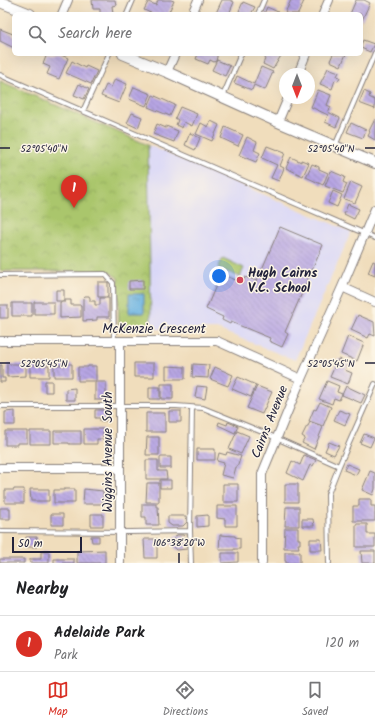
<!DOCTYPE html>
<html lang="en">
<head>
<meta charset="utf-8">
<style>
  body { margin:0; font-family:Kalam,sans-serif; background:#f6f6f6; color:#202124 }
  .compass { position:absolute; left:279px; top:68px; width:36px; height:36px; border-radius:50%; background:#fff; box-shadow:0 4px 16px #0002; rotate:180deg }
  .scale { position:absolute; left:12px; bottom:10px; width:70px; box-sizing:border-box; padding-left:4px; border:2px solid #22223b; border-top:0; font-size:11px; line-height:14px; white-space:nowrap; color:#22223b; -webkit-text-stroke:3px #fcf5e5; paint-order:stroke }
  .you { position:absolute; left:219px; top:276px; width:14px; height:14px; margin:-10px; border:3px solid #fff; border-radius:50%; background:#1a73e8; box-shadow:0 0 0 6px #1a73e833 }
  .badge { display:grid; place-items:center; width:26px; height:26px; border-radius:50%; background:#d93025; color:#fff; font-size:13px; font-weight:700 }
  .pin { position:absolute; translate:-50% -33px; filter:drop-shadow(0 1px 2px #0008) }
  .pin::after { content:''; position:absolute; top:21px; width:14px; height:12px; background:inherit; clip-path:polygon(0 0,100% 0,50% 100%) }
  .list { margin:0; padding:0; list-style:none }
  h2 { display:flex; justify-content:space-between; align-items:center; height:52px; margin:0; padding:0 16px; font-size:17px }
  h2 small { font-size:13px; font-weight:400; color:#757577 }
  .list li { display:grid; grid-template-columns:26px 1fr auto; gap:12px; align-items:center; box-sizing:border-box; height:56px; padding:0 16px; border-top:1px solid #e0e0e0 }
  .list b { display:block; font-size:15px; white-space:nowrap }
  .list p { margin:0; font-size:13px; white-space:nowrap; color:#757577 }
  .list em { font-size:13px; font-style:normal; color:#757577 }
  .icon { flex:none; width:22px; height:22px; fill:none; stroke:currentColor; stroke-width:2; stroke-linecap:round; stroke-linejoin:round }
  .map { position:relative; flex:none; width:375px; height:563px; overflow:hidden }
  .search { position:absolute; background:#fff; box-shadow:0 4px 16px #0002; left:12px; right:12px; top:12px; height:44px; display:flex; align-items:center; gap:10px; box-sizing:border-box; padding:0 14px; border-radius:6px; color:#757577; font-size:15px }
  .sheet { height:108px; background:#fff }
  nav { display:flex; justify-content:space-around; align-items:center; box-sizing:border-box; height:56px; border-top:1px solid #e0e0e0; background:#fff; font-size:11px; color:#757577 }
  nav a { display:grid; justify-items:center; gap:2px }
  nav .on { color:#d93025 }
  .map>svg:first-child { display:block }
</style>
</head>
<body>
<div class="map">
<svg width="375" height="563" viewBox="0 0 375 563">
  <defs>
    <pattern id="park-crowns" width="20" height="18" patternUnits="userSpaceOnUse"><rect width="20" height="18" fill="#aac66c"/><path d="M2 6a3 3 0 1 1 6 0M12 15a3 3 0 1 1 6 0" fill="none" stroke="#92aa5e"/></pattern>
    <pattern id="water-ripples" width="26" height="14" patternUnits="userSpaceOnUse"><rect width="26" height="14" fill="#6bb3e2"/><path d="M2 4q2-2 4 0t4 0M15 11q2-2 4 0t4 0" fill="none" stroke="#5891b8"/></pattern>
    <pattern id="building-back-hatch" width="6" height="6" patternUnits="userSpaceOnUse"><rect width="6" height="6" fill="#b7a6e4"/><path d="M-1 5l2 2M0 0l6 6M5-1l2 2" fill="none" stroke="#9487ba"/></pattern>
  </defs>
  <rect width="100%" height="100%" fill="#fcf5e5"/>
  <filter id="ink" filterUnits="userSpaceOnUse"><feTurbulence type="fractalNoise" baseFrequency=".025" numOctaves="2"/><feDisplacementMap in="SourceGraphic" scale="8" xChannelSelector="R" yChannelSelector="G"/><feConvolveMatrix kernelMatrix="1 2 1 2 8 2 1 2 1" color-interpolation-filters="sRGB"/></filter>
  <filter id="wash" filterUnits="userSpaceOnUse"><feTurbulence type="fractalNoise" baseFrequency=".012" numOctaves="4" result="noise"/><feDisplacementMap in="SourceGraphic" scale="16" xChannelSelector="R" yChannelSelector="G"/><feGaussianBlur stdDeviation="0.9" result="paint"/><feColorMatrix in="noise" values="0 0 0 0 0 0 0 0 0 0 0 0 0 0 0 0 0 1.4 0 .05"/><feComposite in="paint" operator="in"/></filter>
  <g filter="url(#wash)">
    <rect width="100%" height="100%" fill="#f0ddbc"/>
    <path fill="#d9d7f8" d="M148,145L351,232L295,360L217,329H151Z"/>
    <path fill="#aac66c" stroke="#667454" d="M223,258L244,268L240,277L218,268Z"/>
    <path fill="url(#park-crowns)" stroke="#667454" d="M0,81L148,145L151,329H119L118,278L108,271H0Z"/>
    <path fill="url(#water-ripples)" stroke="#466a8e" d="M144,294V313H129V294Z"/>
    <g id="blocks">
      <path fill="url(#building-back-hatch)" d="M92,0H115L116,5L112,6L113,14H100V9H93Z
        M158,0H171L174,1L168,14H153L144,10L148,2L156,5Z
        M222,0H230L234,2L229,14L216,13Z
        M291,0L304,1L298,14H288L285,13Z
        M356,0H364L370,3L362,20H361V14H350Z
        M243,2L255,7L251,14H244L239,11Z
        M267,7L278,12L277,14H264Z
        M0,29L13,34V35L14,36V48L0,41Z
        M363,40L374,44L370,52L361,48V45Z
        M47,54H52L55,55L56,54H59L68,58L59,79L47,74L50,67L43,64Z
        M198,54H214L217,55V57L216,61L214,62L210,60L208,64L196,59Z
        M267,54H282L273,69L263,64Z
        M333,54H346L341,66L330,61Z
        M217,60L230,66L225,76L212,70Z
        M72,61L85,68L86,66L97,71L91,84L66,73Z
        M261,67L273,72L265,90L254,85L252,90L234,83L237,76L254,84Z
        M328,68L339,72L337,76L340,77L338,81L335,80L332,89L320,84Z
        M115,79L127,84L119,103L101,96L106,85L111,87Z
        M79,84L89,89L84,99L74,95Z
        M134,87L151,94L146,106L129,99Z
        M318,90L331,95L327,105L331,107L328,112L340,118L336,127L325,122L328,115L311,107Z
        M364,91L370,94L369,97L375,100V109L359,103Z
        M153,95L175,105L170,116L148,107Z
        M180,107L197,114L192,126L184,122L182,128L176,125L178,120L175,118Z
        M132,113L142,117L138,128L127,123Z
        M375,119V140L368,136L370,132L369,131Z
        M211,121L219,125L212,141L196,134L201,123L208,127Z
        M351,123L366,130L363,138L347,132Z
        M157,124L166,128V126L178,131L174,142L153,134Z
        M225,127L243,135L238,146L221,138Z
        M190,133L200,138L195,150L185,145Z
        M247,137L257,142L254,150L260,153L256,162L239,155Z
        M267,146L285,153L280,166L284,168L279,181L271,178L277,165L262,158Z
        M291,157L301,162V160L309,163L303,176L286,168Z
        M312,164L319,167V169L328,173L323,185L306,177Z
        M331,171L345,177L343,182L347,184L343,193L325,186Z
        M351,182L362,187L355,203L344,199Z
        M333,191L342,195L337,207L328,203Z
        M348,204L359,209L354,219L344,214Z
        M280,227L323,245L285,332L288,334L282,347L269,341L270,338L231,322L230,324L222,320L223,317L206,309L221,274L243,283L245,277L257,281Z
        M373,261L375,262V276L368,273Z
        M143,280V289H129V281Z
        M98,282H108V297H98Z
        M56,290H64V301H56Z
        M85,296H89L90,298V301H95V305H100V298H109V317H97V320L83,321V298Z
        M65,300H71V305H81V317L60,318V302H65Z
        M34,302H54V314H34Z
        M12,303H32V316H12Z
        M0,305H8V318H0Z
        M358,315L374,322L375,336L370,334L368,338L351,330Z
        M348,336L364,343L357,361L341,354Z
        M338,359L354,365L353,366L348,364L345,370L352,373L348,384L330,377Z
        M134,363H154V377H134Z
        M7,364H26V376L7,377Z
        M64,364H72V377H54V365H64Z
        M193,364L209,365L208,378L192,377Z
        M0,365H2V378H5V382H0Z
        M30,365H49V377H30Z
        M88,366H96V381H78V367H88Z
        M166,366L185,367V379H166Z
        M215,367L233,375L228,386L210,379Z
        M238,377L256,385L251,397L232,389Z
        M45,381H52V392H45Z
        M327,381L339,386L337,392L342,394L339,400L334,398L332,404L319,399Z
        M95,382H106V400H95Z
        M161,384H173V399H161Z
        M197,386L207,387L205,399L195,397Z
        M257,386L272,392L262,414L247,408Z
        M346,386L365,395L361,403L342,395Z
        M149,387H160V399H149Z
        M75,388V400H66V389Z
        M320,402L331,407L323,426L309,421L314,409L316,410Z
        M95,410H106V421H100V418H95Z
        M339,410L350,414L345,425L334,420Z
        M15,411V425H5V412Z
        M169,411H181V422H169Z
        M146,413H165V432H146Z
        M219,422L227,425L228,422L238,426L235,433L218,425Z
        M310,422L323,427L314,449L302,443L305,438L302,436L307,426H308Z
        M84,429H103V439H97V444H84Z
        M5,431H27V443H17V445H5Z
        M30,431H51V444H30Z
        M54,431H81V444H69V443H54Z
        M237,431L249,436L241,454L229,449Z
        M364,434L374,438L370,447L360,443Z
        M147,437H159V455H146Z
        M329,442L339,446L334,455L325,451Z
        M197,449H215V460H197Z
        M227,452L241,456L238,465L237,467H236L233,478L221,475L224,463L217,461L219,453L226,455Z
        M304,455L316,460L313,466L310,465L303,481L287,473L292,461L300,465Z
        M160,457H171V468H160Z
        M146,460H158V471H166L167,479H146Z
        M347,464L359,469L356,475L344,470Z
        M370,471L375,473V489L373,495L362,490Z
        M160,480H171V488H160Z
        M147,483H159V502H146Z
        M223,484H238V502H223Z
        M285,484H298V502H285Z
        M14,489H24V503H5V490H14Z
        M30,489H49V501H31Z
        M64,489H75V503H54V490H64Z
        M84,489L103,491V504H83Z
        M359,499H371V506H375V521H353V506H359Z
        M142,504H156V507H158L159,525H146V517H142Z
        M217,506H237V526H225V519L217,518Z
        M286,507H299V526H285Z
        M0,508H10V519H0Z
        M51,514H63V525H51Z
        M91,514H103V526H91Z
        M208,515V526L197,527V516Z
        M168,516H186L187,522L183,526H172L168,523Z
        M302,519H313L314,526H302Z
        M356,524H367V534H375V547H356Z
        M285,528H298V539H300V544H298L299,548H284Z
        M177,535H183L187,539V549L177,550L170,543Z
        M220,535L235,536V537L240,538V549H234V550H219Z
        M91,536H99V542H92Z
        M26,537H37V547H26Z
        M144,539H157V558H145Z
        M310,539H321L322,550H310Z
        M105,550V563H77V551Z
        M361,551H375V563H362Z
        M41,552H49V563H30V559H41Z
        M285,552H300V563H286V561H285Z
        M222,553H238V562L222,563Z
        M0,559H24V563H0Z
        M54,559H74V563H54Z"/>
    </g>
  </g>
  <g filter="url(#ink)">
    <use href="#blocks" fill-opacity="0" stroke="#89807c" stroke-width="1"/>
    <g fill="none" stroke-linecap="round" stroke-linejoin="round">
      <g stroke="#89807c" stroke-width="6">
        <path id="service" d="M127,14L133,0
          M258,14L264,0
          M0,75L375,238
          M223,96L241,54
          M83,111L109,54
          M335,146L375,53
          M0,275L105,274L113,283L114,342
          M0,406H176L203,408L267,434L339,466
          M0,531L130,532L190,531
          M191,563L190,531L192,408
          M329,563L328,494L339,466L375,384"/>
      </g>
      <g stroke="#89807c" stroke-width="10">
        <path id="minor" d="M62,14L68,0
          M192,14L198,0
          M323,14L329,0
          M167,72L175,54
          M298,74L306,54
          M278,122L288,98
          M342,287L375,302
          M0,341H217L301,379
          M120,341V563
          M0,468H120
          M262,563V474L301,379L342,287L375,209"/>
      </g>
      <g stroke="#89807c" stroke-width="12">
        <path id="tertiary" d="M0,2L30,14
          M123,54L167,72L278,122L375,163"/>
      </g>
      <use href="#service" stroke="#fff" stroke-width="4"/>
      <use href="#minor" stroke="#fff" stroke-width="8"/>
      <use href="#tertiary" stroke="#fff" stroke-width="10"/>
    </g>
  </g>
  <path fill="none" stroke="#22223b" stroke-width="1.5" d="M0,148H10M365,148H375M0,363H10M365,363H375M179,553V563"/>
  <circle fill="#d1495b" stroke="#fcf5e5" stroke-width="1.5" cx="240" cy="280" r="4"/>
  <g text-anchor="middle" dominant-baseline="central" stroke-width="3" stroke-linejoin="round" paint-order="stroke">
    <g font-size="13" font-weight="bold" fill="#22223b" stroke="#fcf5e5" text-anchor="start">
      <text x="248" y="273">Hugh Cairns<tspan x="248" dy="15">V.C. School</tspan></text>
    </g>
    <g font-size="13" fill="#22223b" stroke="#fcf5e5">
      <text x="154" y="329">McKenzie Crescent</text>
      <text transform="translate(270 422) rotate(-68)">Cairns Avenue</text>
      <text transform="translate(108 452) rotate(-90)">Wiggins Avenue South</text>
    </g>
  </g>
  <g font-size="10" text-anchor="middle" fill="#22223b" stroke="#fcf5e5" stroke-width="3" stroke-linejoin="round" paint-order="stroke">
    <text x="331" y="152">52°05'40"N</text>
    <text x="44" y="152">52°05'40"N</text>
    <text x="331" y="367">52°05'45"N</text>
    <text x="44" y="367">52°05'45"N</text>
    <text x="179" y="546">106°38'20"W</text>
  </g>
</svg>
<svg class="compass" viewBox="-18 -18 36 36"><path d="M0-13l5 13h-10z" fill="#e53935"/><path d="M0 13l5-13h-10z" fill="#757577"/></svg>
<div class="scale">50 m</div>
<div class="you"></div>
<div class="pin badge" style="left:74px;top:208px">1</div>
<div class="search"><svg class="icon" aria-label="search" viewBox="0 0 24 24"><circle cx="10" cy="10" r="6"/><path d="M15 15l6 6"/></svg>Search here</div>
</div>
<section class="sheet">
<h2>Nearby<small></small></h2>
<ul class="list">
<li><span class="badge">1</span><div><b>Adelaide Park</b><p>Park</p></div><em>120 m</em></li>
</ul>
</section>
<nav>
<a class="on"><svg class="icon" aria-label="map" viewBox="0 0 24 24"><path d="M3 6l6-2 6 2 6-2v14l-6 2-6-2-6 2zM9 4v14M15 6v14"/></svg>Map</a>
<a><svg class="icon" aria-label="directions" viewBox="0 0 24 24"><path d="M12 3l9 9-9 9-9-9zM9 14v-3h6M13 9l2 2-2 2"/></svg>Directions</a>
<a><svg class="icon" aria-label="saved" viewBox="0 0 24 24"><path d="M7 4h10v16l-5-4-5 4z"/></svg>Saved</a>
</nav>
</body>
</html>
